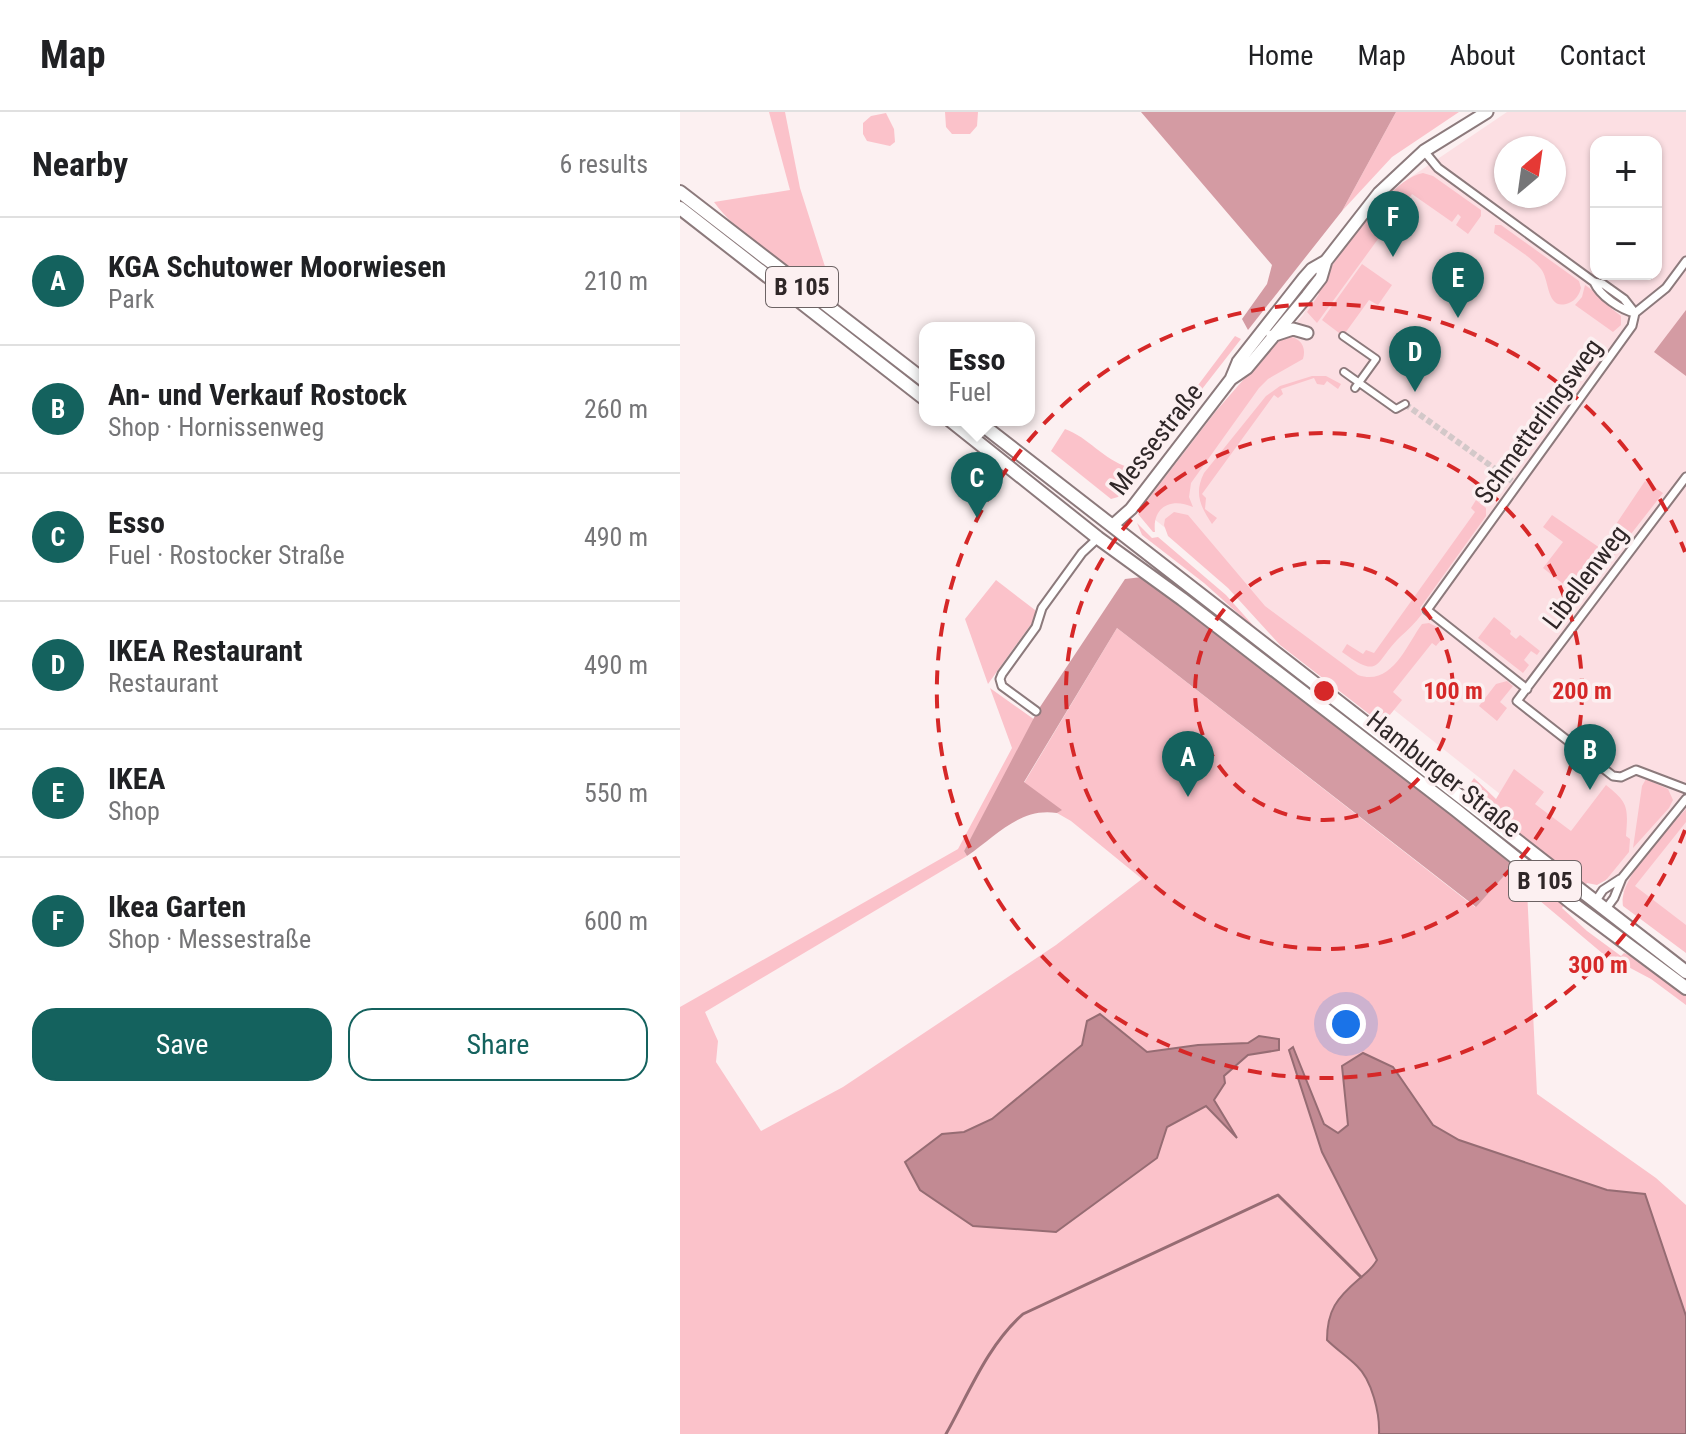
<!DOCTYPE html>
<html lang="en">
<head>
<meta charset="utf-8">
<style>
  body { margin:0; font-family:"Roboto Condensed",sans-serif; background:#f2f2f2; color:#202124 }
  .controls { position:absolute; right:24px; top:24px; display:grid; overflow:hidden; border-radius:16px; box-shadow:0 2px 6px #0004 }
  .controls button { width:72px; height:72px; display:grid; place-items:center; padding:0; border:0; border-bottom:2px solid #e0e0e0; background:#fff; color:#202124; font:40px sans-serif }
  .compass { position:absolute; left:814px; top:24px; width:72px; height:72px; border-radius:50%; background:#fff; box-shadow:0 2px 6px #0004; rotate:29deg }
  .you { position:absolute; left:666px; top:912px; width:28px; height:28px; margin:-20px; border:6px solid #fff; border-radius:50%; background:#1a73e8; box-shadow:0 0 0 12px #1a73e833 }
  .badge { display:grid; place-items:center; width:52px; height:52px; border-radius:50%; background:#14625e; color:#fff; font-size:26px; font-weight:700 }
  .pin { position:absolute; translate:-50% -66px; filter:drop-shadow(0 2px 4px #0008) }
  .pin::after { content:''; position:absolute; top:42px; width:28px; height:24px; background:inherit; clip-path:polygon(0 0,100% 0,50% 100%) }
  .popup { position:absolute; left:239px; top:210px; width:116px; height:104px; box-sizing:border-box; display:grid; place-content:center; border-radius:16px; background:#fff; filter:drop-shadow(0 2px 6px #0005); font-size:26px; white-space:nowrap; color:#757577 }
  .popup b { font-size:30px; color:#202124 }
  .popup::after { content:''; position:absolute; left:50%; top:100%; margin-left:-16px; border:16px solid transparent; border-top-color:#fff }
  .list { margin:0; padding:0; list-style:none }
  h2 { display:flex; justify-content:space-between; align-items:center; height:104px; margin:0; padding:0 32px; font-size:34px }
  h2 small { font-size:26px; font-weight:400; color:#757577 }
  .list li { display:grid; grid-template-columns:52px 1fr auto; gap:24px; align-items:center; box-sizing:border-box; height:128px; padding:0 32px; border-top:2px solid #e0e0e0 }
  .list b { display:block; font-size:30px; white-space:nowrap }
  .list p { margin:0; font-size:26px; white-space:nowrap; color:#757577 }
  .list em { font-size:26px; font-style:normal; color:#757577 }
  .actions { display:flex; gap:16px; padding:24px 32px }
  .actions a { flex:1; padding:18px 0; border:2px solid #14625e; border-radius:24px; text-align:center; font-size:28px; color:#14625e }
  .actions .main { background:#14625e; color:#fff }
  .map { position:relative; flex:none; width:1006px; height:1322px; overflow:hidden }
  header { display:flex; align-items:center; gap:48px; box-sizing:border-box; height:112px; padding:0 40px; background:#fff; border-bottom:2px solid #e0e0e0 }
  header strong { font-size:38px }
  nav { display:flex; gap:44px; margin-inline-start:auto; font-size:28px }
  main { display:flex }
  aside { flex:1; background:#fff }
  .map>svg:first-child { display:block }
</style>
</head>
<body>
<header>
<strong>Map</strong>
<nav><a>Home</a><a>Map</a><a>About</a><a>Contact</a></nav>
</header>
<main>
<aside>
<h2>Nearby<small>6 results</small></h2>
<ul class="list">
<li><span class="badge">A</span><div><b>KGA Schutower Moorwiesen</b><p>Park</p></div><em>210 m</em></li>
<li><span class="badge">B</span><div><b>An- und Verkauf Rostock</b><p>Shop · Hornissenweg</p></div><em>260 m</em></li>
<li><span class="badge">C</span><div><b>Esso</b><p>Fuel · Rostocker Straße</p></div><em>490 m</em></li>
<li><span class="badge">D</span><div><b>IKEA Restaurant</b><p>Restaurant</p></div><em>490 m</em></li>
<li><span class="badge">E</span><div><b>IKEA</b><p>Shop</p></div><em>550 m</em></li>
<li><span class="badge">F</span><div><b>Ikea Garten</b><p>Shop · Messestraße</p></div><em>600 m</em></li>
</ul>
<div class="actions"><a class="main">Save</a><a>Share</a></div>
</aside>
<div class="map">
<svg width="1006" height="1322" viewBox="0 0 1006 1322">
  <rect width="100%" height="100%" fill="#fcf0f1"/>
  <path fill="#fcdfe3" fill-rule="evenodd" d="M827,0H1006V830L464,399L563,270L623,203L634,183L632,181L691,103L731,65ZM916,30H976V162H916ZM826,36H874V84H826Z"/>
  <path fill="#fbc2ca" d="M89,0H105L120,76L154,183C118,166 57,122 34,90L110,78Z
    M265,0H298L297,14L290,22H272L266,15Z
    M716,0H779L712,45L662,99Z
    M206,1L214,17L215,30L210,34L187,29L183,22V11L191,4Z
    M743,61L753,64L801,98V104L788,122L776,113L781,105L778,102L772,110L732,82L713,109L707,106L702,113L706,116L637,211L627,200L639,182L635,178C655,150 709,66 743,61Z
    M815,113H821L899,169L901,176C899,183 896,188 889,191C866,200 870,168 861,157C849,143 829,132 814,121Z
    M682,152L712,173L698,193L689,188L663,224L642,208Z
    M905,173L934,194L932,197L941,204V213L933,220L895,193L902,185Z
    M555,224L561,227L438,385L431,387L371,339L385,317C408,325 424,348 448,355L467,341Z
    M606,224C619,225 627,233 623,247L588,267L579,276L511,371L509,385L513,395C491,385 472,395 475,420H473L458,402L462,395L536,299L599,227Z
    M632,264H646L661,272L658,277L647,269L644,273L637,272L634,266L601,277L603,282L598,286L594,283L522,382L526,386L525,397L537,406L532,412C520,394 514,381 524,361L586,284L600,274Z
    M965,369L983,381L901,486L863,456L883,430L863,415L872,403L920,436Z
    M796,388L806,396V404L740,496L742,502C735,511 728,518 720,525C694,550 702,569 662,540L667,532L683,542L686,538L694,541L795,400L791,396Z
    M494,400L508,403L585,494L678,563C712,575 727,532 742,512L749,511L759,516L762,527L756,534L752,531L713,580L722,588L705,609L730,632L769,658L765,662L748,654L702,612L600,533L548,476L488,424L484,413L485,407Z
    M457,411L472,426L478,425L546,483L580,521L524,471L462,423Z
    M316,468L355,498L357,504L308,572L285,507Z
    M814,505L831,519L830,522L836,527L840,523L860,539L857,543L851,539L844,548L849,553L843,561L798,526Z
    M437,516L795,795L833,754L884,793L882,796L907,819L941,844L944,841L965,849L1006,882V893L971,867L922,841L847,778L857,982L976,1066L1006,1093V1322H0V895L278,737L332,636L310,576L355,608L284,739L287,744L25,900L38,929L36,950L81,1019L163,975L376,833L462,767L391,709L377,701L381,698L344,671Z
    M827,569L833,574L820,590L827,596L817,609L799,594L816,572Z
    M834,657L864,680L855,692L891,719L926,673C949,691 948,696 946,724L950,727L949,740L926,768L917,773L907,771L905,774L808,699L786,678L794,666L816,687Z
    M966,667L988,677L993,688L989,696L953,736L962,674Z
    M1006,697V710L955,774L1006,813V841L943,794C938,766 988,718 1006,697Z"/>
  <path fill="#d49ba3" d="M461,0H716L662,99L568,218L562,207L587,172L592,153Z
    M1006,198V264L974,240Z
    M462,465L788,714L833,754L796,795L437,516L344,670L382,698L377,701C340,695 316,724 287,744L284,739L358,598L445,467Z"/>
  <path fill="#c28a93" stroke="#966c73" stroke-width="2" d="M420,902L467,940L518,933L568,931L579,924L599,927V938L568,943L544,964L545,971L534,988L557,1026L526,994L487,1015L477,1046L376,1120L293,1114L240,1078L225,1050L262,1022L284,1020L312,1007L402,933L407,909Z
    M613,935L644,1012L658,1021L668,1013L662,954L683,941L713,955L753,1013L779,1028L927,1078L965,1082L1006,1204V1322H699C700,1302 692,1268 677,1254C668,1245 656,1237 647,1228C647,1198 657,1186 679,1167C687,1160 692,1157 697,1148L642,1040L609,938Z"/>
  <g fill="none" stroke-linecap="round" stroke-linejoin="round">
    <path stroke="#966c73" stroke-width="3" d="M266,1322C289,1281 307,1234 343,1202L598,1083L681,1165"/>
    <path stroke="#d3c8c9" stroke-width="6" stroke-dasharray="6 3" stroke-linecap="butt" d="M725,292L832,369"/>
    <g stroke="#8c7a7c" stroke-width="10">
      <path id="pedestrian" d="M663,224L696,247L675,276
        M664,260L716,297L725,292"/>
    </g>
    <g stroke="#8c7a7c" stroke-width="11">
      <path id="minor" d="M744,39L758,56L914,170L923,172L944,187L955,201C941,198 920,184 914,170
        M1006,365L837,589L933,664L941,665L956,658L1006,677
        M847,577L747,498L952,214L955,201L986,176L1006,149
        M356,599L322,574L320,567L322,562L356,515L362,496L402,441L418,426
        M915,790L923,778L940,767
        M925,798L934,786L942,766L1006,687"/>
    </g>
    <g stroke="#8c7a7c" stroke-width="15">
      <path id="secondary" d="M592,224L613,217L627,221
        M551,267L567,256L627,184L641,166L646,149L699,81L744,39L807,0
        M433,413L451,397L551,267L558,250L624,166L632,157L646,149"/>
    </g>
    <g stroke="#8c7a7c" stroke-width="16">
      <path id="primary" d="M0,80L245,269
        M0,96L245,287
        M270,308L418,426L502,487L776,698L892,791L1006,876
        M296,308L1006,860"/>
    </g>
    <use href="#pedestrian" stroke="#fff" stroke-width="6"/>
    <use href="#minor" stroke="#fff" stroke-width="7"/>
    <use href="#secondary" stroke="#fff" stroke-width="11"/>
    <use href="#primary" stroke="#fff" stroke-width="12"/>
  </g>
  <g fill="none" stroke="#d62828" stroke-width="4" stroke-dasharray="14 10">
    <circle cx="644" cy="579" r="129"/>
    <circle cx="644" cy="579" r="258"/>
    <path d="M1005 718A387 387 0 1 1 1005 440"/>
  </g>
  <g text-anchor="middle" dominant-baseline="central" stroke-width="7" stroke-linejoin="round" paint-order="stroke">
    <g fill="#fcf0f1" stroke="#6c6364" stroke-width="2">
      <rect x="86" y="155" width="72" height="40" rx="6"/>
      <rect x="829" y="749" width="72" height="40" rx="6"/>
    </g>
    <g font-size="24" font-weight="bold" fill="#2f2728">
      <text x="122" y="175">B 105</text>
      <text x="865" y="769">B 105</text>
    </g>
    <g font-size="26" fill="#2f2728" stroke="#fcf0f1">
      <text transform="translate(858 309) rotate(-54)">Schmetterlingsweg</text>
      <text transform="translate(476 327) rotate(-52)">Messestraße</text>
      <text transform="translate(905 465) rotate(-53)">Libellenweg</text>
      <text transform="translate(764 662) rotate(38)">Hamburger Straße</text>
    </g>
  </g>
  <circle cx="644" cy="579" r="12" fill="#d62828" stroke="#fcf0f1" stroke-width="4"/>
  <g font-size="24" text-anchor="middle" font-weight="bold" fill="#d62828" stroke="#fcf0f1" stroke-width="7" stroke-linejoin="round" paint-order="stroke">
    <text x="773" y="587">100 m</text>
    <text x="902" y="587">200 m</text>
    <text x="918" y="861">300 m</text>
  </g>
</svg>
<div class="controls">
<button>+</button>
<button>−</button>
</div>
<svg class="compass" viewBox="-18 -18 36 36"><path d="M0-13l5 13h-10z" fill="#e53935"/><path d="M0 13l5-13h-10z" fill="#757577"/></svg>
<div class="you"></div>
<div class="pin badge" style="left:508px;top:685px">A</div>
<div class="pin badge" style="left:910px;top:678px">B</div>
<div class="pin badge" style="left:297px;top:406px">C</div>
<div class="popup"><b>Esso</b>Fuel</div>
<div class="pin badge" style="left:735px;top:280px">D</div>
<div class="pin badge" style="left:778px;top:206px">E</div>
<div class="pin badge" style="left:713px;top:145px">F</div>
</div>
</main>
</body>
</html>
